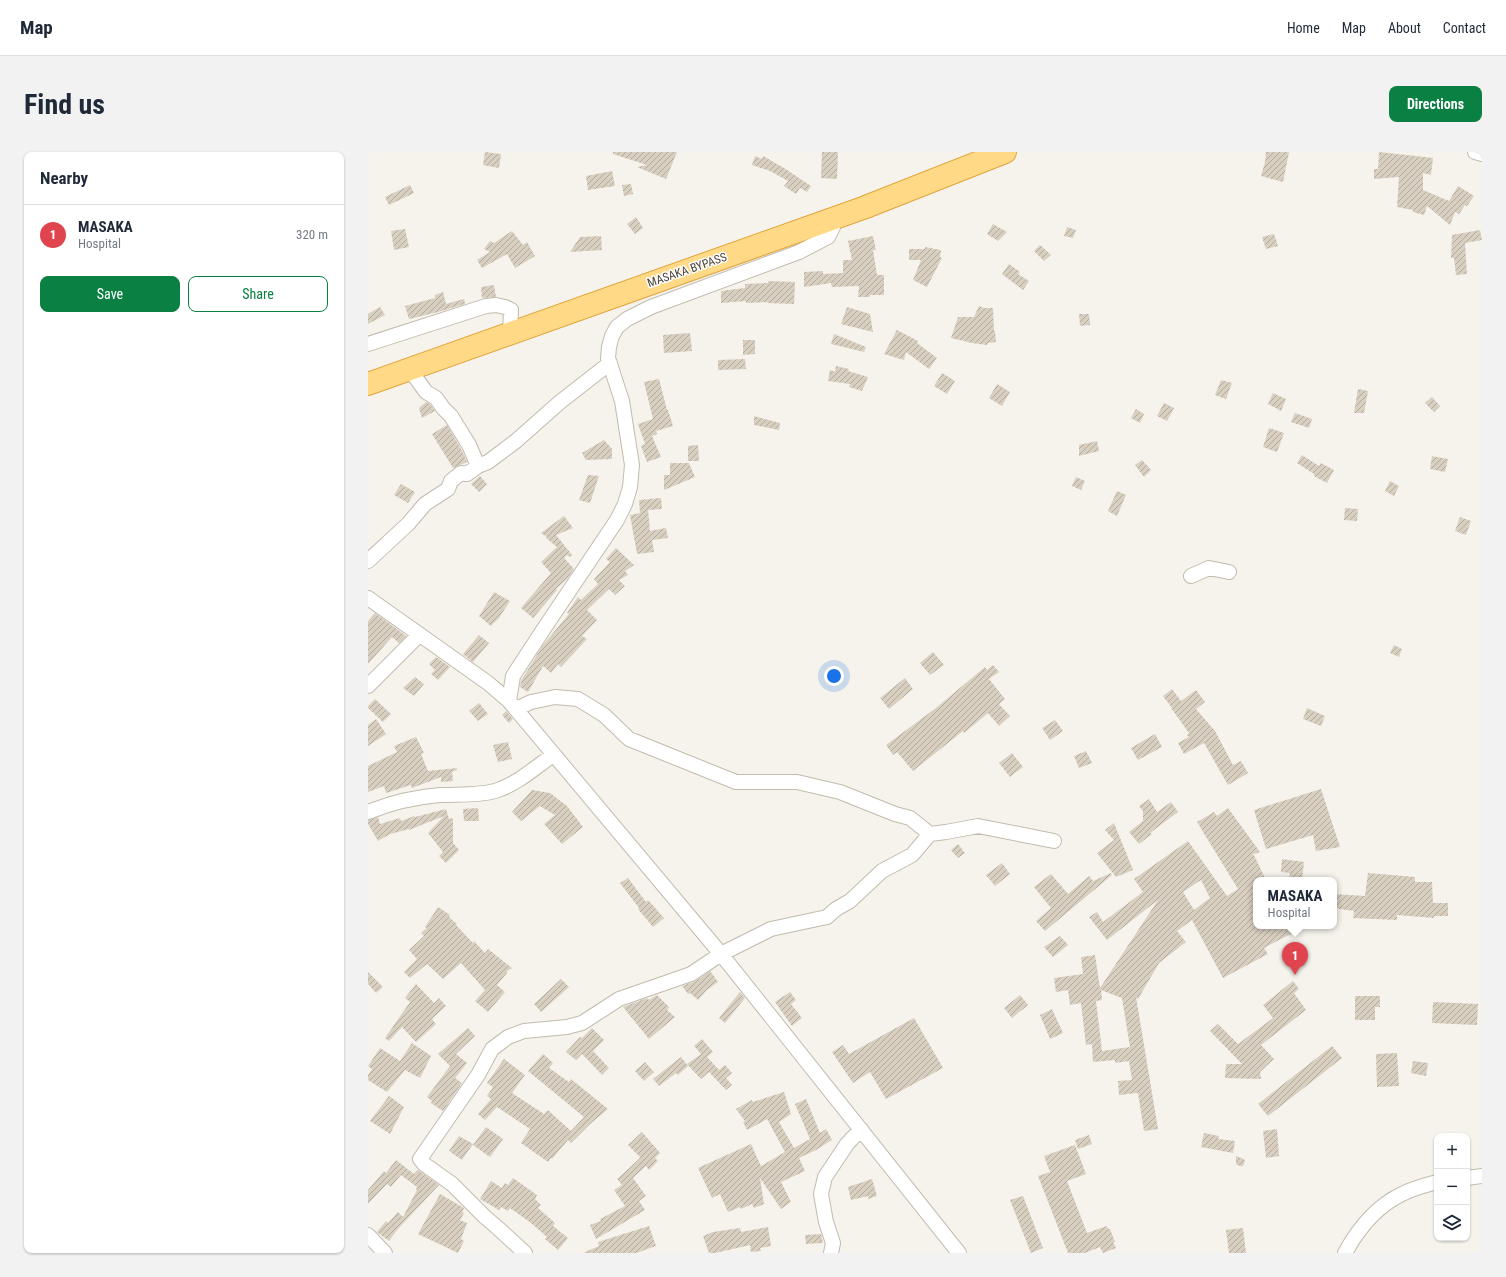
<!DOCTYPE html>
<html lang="en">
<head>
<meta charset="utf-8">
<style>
  body { margin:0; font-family:"Roboto Condensed",sans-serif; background:#f2f2f3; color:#1f2937 }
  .controls { position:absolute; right:12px; bottom:12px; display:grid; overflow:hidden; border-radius:8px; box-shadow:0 1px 3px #0004 }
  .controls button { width:36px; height:36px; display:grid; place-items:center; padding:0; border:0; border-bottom:1px solid #e0e1e3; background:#fff; color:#1f2937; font:20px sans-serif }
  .you { position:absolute; left:466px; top:524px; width:14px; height:14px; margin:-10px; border:3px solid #fff; border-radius:50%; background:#1a73e8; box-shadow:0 0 0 6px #1a73e833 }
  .badge { display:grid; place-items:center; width:26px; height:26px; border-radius:50%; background:#0b8043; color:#fff; font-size:13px; font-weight:700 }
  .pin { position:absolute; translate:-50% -33px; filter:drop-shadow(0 1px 2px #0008) }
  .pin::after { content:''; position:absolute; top:21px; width:14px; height:12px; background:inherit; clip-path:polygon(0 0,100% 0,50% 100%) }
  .popup { position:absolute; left:885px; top:725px; width:84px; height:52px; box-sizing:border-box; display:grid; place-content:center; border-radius:8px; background:#fff; filter:drop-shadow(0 1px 3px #0005); font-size:13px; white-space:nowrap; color:#747a83 }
  .popup b { font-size:15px; color:#1f2937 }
  .popup::after { content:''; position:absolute; left:50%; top:100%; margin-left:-8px; border:8px solid transparent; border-top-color:#fff }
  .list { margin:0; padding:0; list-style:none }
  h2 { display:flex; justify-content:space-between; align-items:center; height:52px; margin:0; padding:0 16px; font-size:17px }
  h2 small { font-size:13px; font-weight:400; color:#747a83 }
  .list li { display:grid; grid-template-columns:26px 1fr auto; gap:12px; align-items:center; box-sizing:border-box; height:60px; padding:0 16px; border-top:1px solid #e0e1e3 }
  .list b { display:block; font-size:15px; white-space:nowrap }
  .list p { margin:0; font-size:13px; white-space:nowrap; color:#747a83 }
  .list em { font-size:13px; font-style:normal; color:#747a83 }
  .actions { display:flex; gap:8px; padding:12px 16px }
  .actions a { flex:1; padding:9px 0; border:1px solid #0b8043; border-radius:8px; text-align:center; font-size:14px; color:#0b8043 }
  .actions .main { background:#0b8043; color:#fff }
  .icon { flex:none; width:22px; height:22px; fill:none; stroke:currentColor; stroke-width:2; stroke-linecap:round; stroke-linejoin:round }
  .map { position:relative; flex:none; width:1114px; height:1101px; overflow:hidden; border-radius:8px }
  header { display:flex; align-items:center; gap:24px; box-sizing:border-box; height:56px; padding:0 20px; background:#fff; border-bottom:1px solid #e0e1e3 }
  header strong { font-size:19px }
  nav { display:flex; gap:22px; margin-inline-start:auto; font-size:14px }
  .intro { display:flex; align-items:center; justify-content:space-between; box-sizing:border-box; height:96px; padding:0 24px }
  h1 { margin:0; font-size:28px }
  .button { padding:10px 18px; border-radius:8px; background:#0b8043; color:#fff; font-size:14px; font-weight:700 }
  main { display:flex; gap:24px; padding:0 24px }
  aside { flex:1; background:#fff; border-radius:8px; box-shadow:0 1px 3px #0004 }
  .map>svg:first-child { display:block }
</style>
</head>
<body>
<header>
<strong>Map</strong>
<nav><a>Home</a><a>Map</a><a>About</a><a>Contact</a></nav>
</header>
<div class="intro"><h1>Find us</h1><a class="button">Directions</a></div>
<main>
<aside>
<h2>Nearby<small></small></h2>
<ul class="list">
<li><span class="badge" style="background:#e0444e">1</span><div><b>MASAKA</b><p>Hospital</p></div><em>320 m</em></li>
</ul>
<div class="actions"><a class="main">Save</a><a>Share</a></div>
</aside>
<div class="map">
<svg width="1114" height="1101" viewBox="0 0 1114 1101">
  <defs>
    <pattern id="building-hatch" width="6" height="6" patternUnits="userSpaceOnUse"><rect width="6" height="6" fill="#d8cfc1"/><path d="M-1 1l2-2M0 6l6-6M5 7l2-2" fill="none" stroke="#b1aa9e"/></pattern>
  </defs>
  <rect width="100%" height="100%" fill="#f6f3ec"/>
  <path fill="url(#building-hatch)" fill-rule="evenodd" d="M117,0L133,2L131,16L115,13Z
    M245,0H309L298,27L269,15L279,13L245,2Z
    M454,0H470L469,27L453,26Z
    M898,0H921L915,30L893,24L897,10Z
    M1011,0L1065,6L1063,23L1055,21V38L1081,49L1090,34L1106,44L1099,54L1097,53L1091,62L1087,60L1082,73L1059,54L1056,63L1045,60V58L1029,55L1031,25L1006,27V17H1010Z
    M387,4L394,7L395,4L416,16L443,34L439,40L432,36L428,42L416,34L420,29L402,19L384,13Z
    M244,19L247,34L220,38L218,24Z
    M263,32L265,42L256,44L254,33Z
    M42,33L46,41L21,53L17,45Z
    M268,65L275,76L267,82L259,72Z
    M625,72L639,80L630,89L619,82Z
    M699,75L708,78L705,86L696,84Z
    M37,77L41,95L26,98L23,79Z
    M1112,78L1114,88L1097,91L1099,122L1088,123L1086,106H1083L1084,83Z
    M144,79L155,93L159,90L167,104L147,116L139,102L114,116L109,108L122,100L116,97L122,89L126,91Z
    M906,82L910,94L898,97L894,85Z
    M233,84L234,98L202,100L212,85Z
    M505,84L508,98H505L509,123H516V143H502V145H490L491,134L464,135L463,131L436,135V120L455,119V122L475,121V108H484L480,89Z
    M672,93L683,103L676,109L666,99Z
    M557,95L573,98L572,105L574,106L559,135L545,128L553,108H541V97H557Z
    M641,112L652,120L650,122L661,129L655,138L634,122Z
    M400,129L427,130L426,152L399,151L400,150L378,151V149L353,151V139L377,136V132L400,131Z
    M126,133L128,145L114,146L113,135Z
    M75,140L78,152L96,147L97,152L70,160L41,167L37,154L67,146V143Z
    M611,154L616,156H625L626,179H627L628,190L620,191L619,193L604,191L583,186L590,165H606Z
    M12,155L17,163L0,172V162Z
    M479,155L502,162L505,180L473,172Z
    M711,162H721L722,173L712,174Z
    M529,178L550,189L549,191L569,206L561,217L538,200L536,208L516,202Z
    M322,181L324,199L296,201L295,183Z
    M466,182L498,195L496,200L463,192Z
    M375,188H387V202L375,203Z
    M377,207L378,217L350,218V208Z
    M468,214L481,217L480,219L500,225L494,239L481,235L482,232L460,229L462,218L467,220Z
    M574,221L587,229L579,242L566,234Z
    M291,227L299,258H300L305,274L288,279L289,282L284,284L293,305L279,310L273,294L277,292L270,272L285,267L276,230Z
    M853,228L864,231L858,247L847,243Z
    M629,232L642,240L634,254L621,246Z
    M990,237L1000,239L996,261H986Z
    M905,241L918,247L913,259L900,252Z
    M1064,245L1072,254L1066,260L1057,251Z
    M58,250L62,252L67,259L54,266L51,256Z
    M796,251L806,256L799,269L789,264Z
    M768,257L776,262L772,271L763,266Z
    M927,261L944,267L941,276L923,270Z
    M386,264L412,271L411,278L386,273Z
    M79,273L93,297L99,310L85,316L64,282Z
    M901,276L916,281L909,300L895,295Z
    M236,288L244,297V307L218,308L214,301Z
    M729,289L731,299L711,304V293Z
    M330,293L331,309H320V294Z
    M934,303L951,314L953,311L966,318L959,331L946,324V322L929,311Z
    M1064,304L1080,307L1077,320L1062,317Z
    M774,308L783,318L776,325L767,313Z
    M302,311H321L327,325L296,338V323H302Z
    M220,323L231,324L222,351L211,348Z
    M112,324L119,332L111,340L103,332Z
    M708,325L717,329L713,338L704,334Z
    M1022,329L1031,334L1026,344L1017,339Z
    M33,332L47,340L40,351L26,343Z
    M749,339L758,343L749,364L740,359Z
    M293,346L294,357L280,358L282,379L298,376L300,386L284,388L286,400L269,402L262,363L272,361L271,348Z
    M977,356L990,357L989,369L976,368Z
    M196,364L205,376L188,383L204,403L202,405L199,403L196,406L206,417L199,427L188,437L189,438L165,466L153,456L183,421L173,410L189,395L178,386L179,385L173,381Z
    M1092,365L1103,369L1098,383L1087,379Z
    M248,396L266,413L257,419L260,423L251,428L257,434L247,443L241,437L219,458L229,468L214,484L219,487L193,515L190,512L183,521L175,514L160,540L152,535L153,529L175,493L201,462L199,461L210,445L213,448L230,432L226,427L242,410L238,407Z
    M126,440L142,449L131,466L123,474L111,464Z
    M7,461L38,484L31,491L24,485L0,512V469Z
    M111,483L121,491L105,510L95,502Z
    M1026,493L1034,497L1031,505L1022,501Z
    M565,500L576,513L562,523L552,511Z
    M68,505L82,515L70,528L63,522L67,518L61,512Z
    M625,513L631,520L621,527L637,547L631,552L642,564L631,574L620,561L596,581L595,579L545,619L529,600L525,603L518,593L568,556L617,515L619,518Z
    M47,525L56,532L46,544L35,536Z
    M537,526L545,537L521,557L512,546Z
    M804,537L813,549L828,538L837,550L828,557L847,579L865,613L873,609L880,621L860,633L836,591L816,602L810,591L821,585L819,583L821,581L803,556H804L795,544Z
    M7,547L23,562L15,570L0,556V554Z
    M111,551L120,562L110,569L101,559Z
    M939,556L957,564L953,574L935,567Z
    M138,559L145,567L141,571L134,563Z
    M8,567L18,582L0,594V573Z
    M687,568L695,579L682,588L674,576Z
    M787,582L794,595L770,608L763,596Z
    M48,585L56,601L53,602L60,619L89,616V618L84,620L85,629L73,630V625L44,636L43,633L18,641L16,634L0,640V614L29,600L26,594Z
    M140,590L144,607L130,610L125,593Z
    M718,599L724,611L711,616L706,604Z
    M644,601L655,615L642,625L631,611Z
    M953,637L972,695L948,699L945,683L898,697L886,658Z
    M164,638L182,641L199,654L215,675L194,692L176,672L187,663L172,654L153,669L144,660Z
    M781,647L789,660L803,650L810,660L782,681L784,682L771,692L761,680L775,669V659L771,654Z
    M110,656L111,669H96L95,657Z
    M860,656L892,700L883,703H886L898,728H888V774H893L894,777L901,774H938L896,796L900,802L855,826L824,768L809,779L818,790L791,811L770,847L768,845L790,977L776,979L770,941L751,943L750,929L764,928L761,909L747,911V908L725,910L724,892L718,893L713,851L702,853L700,838L688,840L686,826L715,822L713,805L727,803L732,836L790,748L739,788L721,765L729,760L735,770L775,740L766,727L820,689L859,744L870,737L829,670L846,660L849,664ZM833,728L842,746L826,758L815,740ZM733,838L754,846L762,895L734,899L728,849L734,848Z
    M78,657L81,667L85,666V691L91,698L78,711L71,704L75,700L60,681L76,664L41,678V677L22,682L10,689L0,672V668L10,665L12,672L32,666L33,669L46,664L47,665Z
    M746,671L765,718L748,725L729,701L746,688L737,678Z
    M590,692L597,701L590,706L583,698Z
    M914,707L936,710L934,728H921L922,721L913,720Z
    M634,711L642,722L627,734L618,723Z
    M743,721L744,723L677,779L668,769L683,756L666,735L683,722L700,742L721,724L725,729Z
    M1000,721L1047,725V730H1064L1065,751H1080V764H1066V766L1029,763V768L985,766L986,759L971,757L966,753V742L997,744Z
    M260,726L278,750L280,748L296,766L285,775L270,757L271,756L252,731Z
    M70,755L82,763L81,765L89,772L88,773L105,791L106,789L117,801L120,797L144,816L139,819V821L129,833L137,840L120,860L107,849L117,838L93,811L75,827L59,812L42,826L36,820L49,807L41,798L56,784L53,781L59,776L57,775Z
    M692,784L700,793L685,805L676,795Z
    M342,819L350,830L339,838L330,848L322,841L320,842L314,834L328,829Z
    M0,820L15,835L8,841L0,832Z
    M193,827L201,835L173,860L166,852Z
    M925,829L931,837L926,841L938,858L893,893L906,907L892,920L893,927L857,926L858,912H874L842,879L850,872L870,892L905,866L895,853Z
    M48,832L66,851L71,846L78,854L64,867L68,872L48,890L34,875L21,889L17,886L42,850L37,846Z
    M372,840L377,846L357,871L351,866Z
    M422,840L428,848L423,852L434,866L424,874L407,850Z
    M289,843L301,855L299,858L307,865L281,887L255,855L279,846L281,848Z
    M652,843L660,853L644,866L636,856Z
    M987,844H1012V855H1007V868H987Z
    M1065,850L1110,852L1109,873L1064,871Z
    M684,857L695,881L682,887L672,863Z
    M546,866L575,916L518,947L502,920L485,931L464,900L475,893L481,902Z
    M100,876L107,884L88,902L99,911L87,926L94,931L75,959L63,951L64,949L59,945L82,914L70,902Z
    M224,876L236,888L225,899L241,916L234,923L214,902L208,908L198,900L212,885L214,886Z
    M334,887L345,900L339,905L351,918L357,913L364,921L358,926L364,933L358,938L341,920L333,927L319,912L333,902L326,894Z
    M44,891L63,904L52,926L37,918L19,940L0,928V923L4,917L0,914L12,896L32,909Z
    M964,894L974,906L900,964L890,952Z
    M1029,901L1031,934L1009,935L1008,902Z
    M175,902L185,911L181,916L201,930L203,927L240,957L221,973L203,991L200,988L184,1007L183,1006L180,1010L153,991L162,977L129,955L117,968L110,962L123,947L119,944L125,935L119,931L136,907L157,923L144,941L176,962L180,958L203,979L216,965L160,919Z
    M313,905L320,914L310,923L308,921L291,934L285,927Z
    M1045,909L1060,911L1058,924L1043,921Z
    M277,910L286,920L276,929L267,919Z
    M416,940L423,962L411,970L426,996L442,987L427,952L438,947L452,981L458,977L464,988L448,998L431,1006L437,1019L413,1030L423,1050L413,1057L392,1026L396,1052L386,1056L384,1052L373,1057L372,1055L360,1060L352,1042L344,1046L330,1016L383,992L393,1014L417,1000L399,967L379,978L375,970L377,969L368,957L384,948L385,950Z
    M21,944L36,955L22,982L2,969Z
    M118,975L135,987L122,1005L105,993Z
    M909,977L911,1004L898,1006L895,979Z
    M274,980L292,1001L287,1006L290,1009L281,1018L278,1014L265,1026L278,1044L271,1049L277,1058L228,1087L222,1073L233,1069L232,1067L257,1054L246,1038L254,1033L249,1027L271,1007L272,1005L260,993Z
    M836,981L851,984L850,987L867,989L865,1001L833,995Z
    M721,983L724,992L710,997L707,988Z
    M91,984L105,992L94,1008L81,999Z
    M707,993L718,1022L699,1029L719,1081L739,1074L740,1077H742L747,1090H745L748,1096L735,1101L732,1095L717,1101H700L670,1024L682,1020L676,1004Z
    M868,1004L876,1007L877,1009L875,1014H872L868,1012Z
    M28,1008L46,1022L50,1018L71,1033L29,1078L21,1089L9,1080L18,1069L20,1071L30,1060L35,1065L49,1038L48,1037L49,1035L33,1023L23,1035L19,1032L0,1052V1038L16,1019L18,1021Z
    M145,1026L169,1043L167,1047L173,1053L170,1056L187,1071L185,1074L200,1086L190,1098L177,1087L179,1085L163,1071L142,1056L140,1059L133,1055L131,1058L112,1047L123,1029L134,1036L137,1031L140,1033Z
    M504,1027L509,1044L500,1047V1044L483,1048L480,1035Z
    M72,1042L96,1056L94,1060L96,1061L92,1068L99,1071L93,1087L96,1089L90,1101L50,1082Z
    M655,1044L675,1096L663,1101L642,1048Z
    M281,1074L288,1094L268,1101H215L231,1094L230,1090Z
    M400,1075L403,1094L392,1096L393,1099L383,1100L382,1093L347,1101H341L335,1084L345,1080L372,1076L373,1080Z
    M875,1076L878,1101H861L858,1078Z
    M453,1082L455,1091L438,1092L437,1083Z"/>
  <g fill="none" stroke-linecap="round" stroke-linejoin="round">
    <g stroke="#c2bbae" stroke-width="16">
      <path id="minor" d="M1107,0L1114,2
        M0,192L118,154L128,153L137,155L143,158L142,181
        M31,222H45L58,240L68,246L75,256L83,264L101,293L110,314
        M0,409L40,372L57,352L80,337L83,329L93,321L99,322L110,314L120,310L148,289L192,250L242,211
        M823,424L841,416L861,420
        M0,446L120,531L141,549L353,802L591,1101
        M0,534L51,483
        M141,549L145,524L175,478L249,368L257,352L262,335L264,313L254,249L240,206L241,195L244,184L249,175L259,167L283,155L431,100L460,85L465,75L453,71
        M148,557L163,550L187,545L210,547L236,563L261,587L368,630H429L472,640L527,662L542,666L562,682L578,680L610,674L686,689
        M0,660C22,651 48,645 72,643C91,642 112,644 130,638C150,631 168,615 185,603
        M1099,1026L1114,1024
        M0,1083L17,1101
        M157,1101L131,1077L117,1065L84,1032L56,1012L52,1007L110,923L124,897L140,885L156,879L199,875L214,871L251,847L323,822L353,802L403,777L459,765L468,757L482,749L514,719L544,703L562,682
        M463,1101L465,1091L458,1070L453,1042L457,1025L479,992L493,977
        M977,1101C990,1077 1009,1054 1034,1042C1045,1036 1058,1033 1069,1030"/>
    </g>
    <g stroke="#e0a43c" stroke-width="24">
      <path id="trunk" d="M0,232L495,56L637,0"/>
    </g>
    <use href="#minor" stroke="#fff" stroke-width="14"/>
    <use href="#trunk" stroke="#ffd985" stroke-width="22"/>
  </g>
  <g text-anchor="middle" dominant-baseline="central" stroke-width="3" stroke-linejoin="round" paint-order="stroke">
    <g font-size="12" fill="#4b4439" stroke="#fff">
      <text transform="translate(319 118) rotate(-19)">MASAKA BYPASS</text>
    </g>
  </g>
</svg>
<div class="controls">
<button>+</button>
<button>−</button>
<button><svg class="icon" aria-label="layers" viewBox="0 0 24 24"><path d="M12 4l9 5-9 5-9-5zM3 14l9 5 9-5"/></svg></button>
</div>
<div class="you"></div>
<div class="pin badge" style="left:927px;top:823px;background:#e0444e">1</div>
<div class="popup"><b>MASAKA</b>Hospital</div>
</div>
</main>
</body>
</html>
